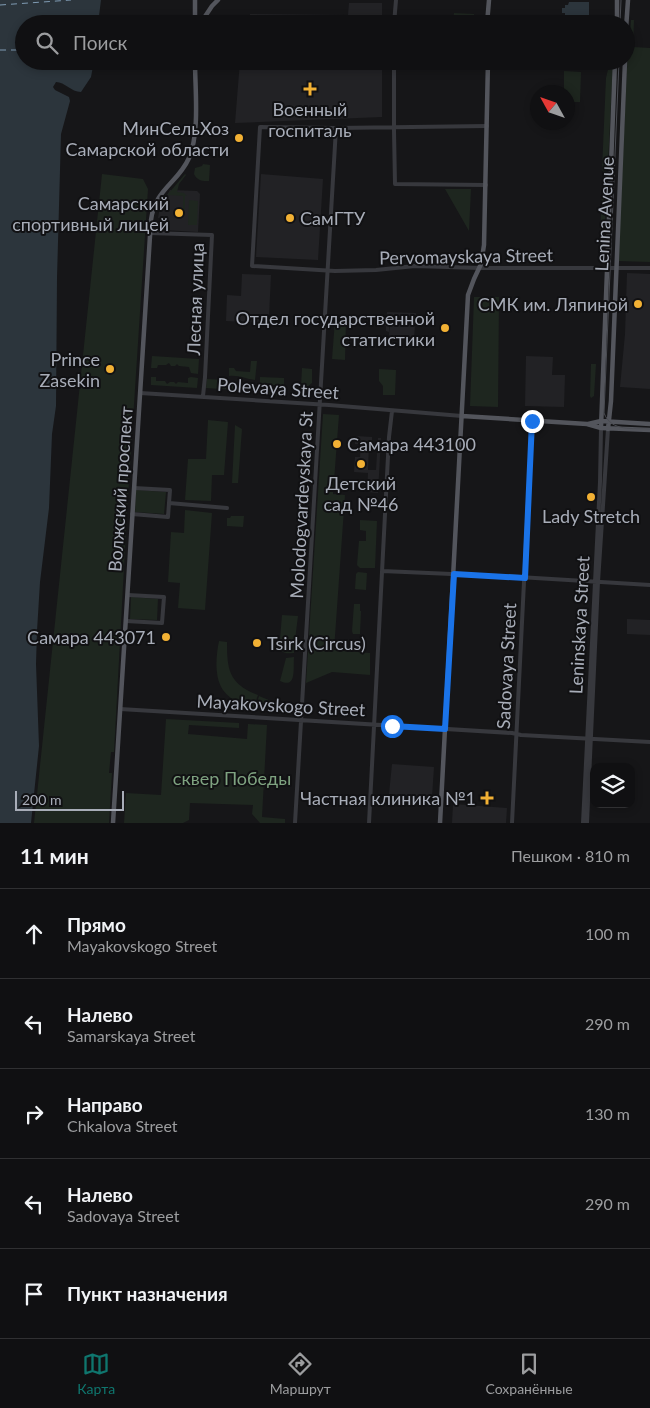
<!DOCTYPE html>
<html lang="ru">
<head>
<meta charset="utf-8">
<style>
  body { margin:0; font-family:Lato,sans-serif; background:#19191b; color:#f1f3f6 }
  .controls { position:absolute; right:15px; bottom:15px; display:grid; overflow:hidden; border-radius:10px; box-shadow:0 2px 8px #0003 }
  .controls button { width:45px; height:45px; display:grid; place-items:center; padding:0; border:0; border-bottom:1px solid #303032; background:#101012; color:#f1f3f6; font:25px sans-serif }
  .compass { position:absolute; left:530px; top:85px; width:45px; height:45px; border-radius:50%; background:#101012; box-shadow:0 2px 8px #0003; rotate:310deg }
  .scale { position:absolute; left:15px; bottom:12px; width:109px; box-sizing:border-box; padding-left:5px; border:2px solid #a8adb8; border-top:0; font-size:14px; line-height:18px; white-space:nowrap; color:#a8adb8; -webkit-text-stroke:4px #111113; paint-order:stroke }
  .stop { position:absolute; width:15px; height:15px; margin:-11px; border:4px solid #1a73e8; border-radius:50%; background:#fff }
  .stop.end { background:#1a73e8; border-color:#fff; box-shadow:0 1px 5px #0008 }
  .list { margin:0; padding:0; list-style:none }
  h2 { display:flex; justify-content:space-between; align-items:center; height:65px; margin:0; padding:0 20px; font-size:21px }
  h2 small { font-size:16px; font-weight:400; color:#9c9d9f }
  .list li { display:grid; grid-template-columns:32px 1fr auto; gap:15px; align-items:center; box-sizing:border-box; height:90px; padding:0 20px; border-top:1px solid #303032 }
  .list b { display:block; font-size:19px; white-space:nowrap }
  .list p { margin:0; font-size:16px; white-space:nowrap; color:#9c9d9f }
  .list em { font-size:16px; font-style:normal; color:#9c9d9f }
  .icon { flex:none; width:28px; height:28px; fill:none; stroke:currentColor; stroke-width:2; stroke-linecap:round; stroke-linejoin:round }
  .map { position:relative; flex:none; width:650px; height:823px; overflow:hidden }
  .search { position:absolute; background:#101012; box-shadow:0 2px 8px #0003; left:15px; right:15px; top:15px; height:55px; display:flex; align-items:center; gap:12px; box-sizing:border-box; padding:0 18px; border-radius:28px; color:#9c9d9f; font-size:19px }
  .sheet { height:515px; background:#101012 }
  nav { display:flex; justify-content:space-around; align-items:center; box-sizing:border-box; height:70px; border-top:1px solid #303032; background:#101012; font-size:14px; color:#9c9d9f }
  nav a { display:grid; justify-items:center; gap:2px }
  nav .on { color:#0f766e }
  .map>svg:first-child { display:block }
</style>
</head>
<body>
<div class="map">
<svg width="650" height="823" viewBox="0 0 650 823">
  <rect width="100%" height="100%" fill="#161618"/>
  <path fill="#222225" d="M349,3H382V24H250V14L348,15Z
    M240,61H382V117L235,123Z
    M261,174L323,179L318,260L256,257Z
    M170,190L197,191L200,194L198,232L163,230V219L158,218L160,207Z
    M627,273L650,274V389L620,387L625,334Z
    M242,274L271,275L269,317H264L263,323L226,321L227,295L241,296Z
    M387,312L416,313L414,338L389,336L390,322H389V332L386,331V326H384V322H386Z
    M526,356L553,357L552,375H565L564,407L525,406Z
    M356,436L372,437V443H369L368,470H376L378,438H381L378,493L367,492L368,473L354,472L355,457H360L361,444H355Z
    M627,619L650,620V635L627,634Z
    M392,764L434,767L432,797L389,794Z
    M453,804L507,808L506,823H452Z"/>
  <path fill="#1e261f" d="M454,13L474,14V24H455L453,22Z
    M631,20H634L633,47L650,48V262L618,261L628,47H629Z
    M610,61L613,62L605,225L603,226L601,257H599L603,171L602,170L606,78Z
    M564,71L581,72L580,102H568V92H564Z
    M203,164L210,165L209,181C203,181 197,181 194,174L195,168L202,166Z
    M102,174L143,179L148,189L127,512L114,752H111L109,773H112L109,823H34Z
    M185,174L186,175L179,184L177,192L184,193L187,196H185V210H183V196L168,195L164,199V210H160L163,200Z
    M445,189H471L469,231Z
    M189,200L198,201L197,225H188Z
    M474,297H499L498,407L470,406Z
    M335,320L346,321L345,360L332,359Z
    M152,356L199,359L198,374L191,373L189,367L179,366L177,364L175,366H171L169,363L166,365H158L157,368H151Z
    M251,361H257L255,380C246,379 239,375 229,376V368H234L236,371L250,372Z
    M591,364H596L594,396L591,398L590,396Z
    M302,368L312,369V383L307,387L301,386Z
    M379,369L396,370L395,395H383V386L379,381Z
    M151,377H156V381H165L167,384L170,382H174L176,384L178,382L188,383V378L191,377L198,378L197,388L151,385Z
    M260,377L284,378V386L260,384Z
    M207,379L225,380V385H231L232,382L255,388L252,391L206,388Z
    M260,388L283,390V396L259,394Z
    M323,414L339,415L333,494L345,495L334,650L370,653V675L332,672L306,683Z
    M208,420L228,422L224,475H212L211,501L185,500L188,459H206Z
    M235,425L242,429L238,483H232Z
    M136,490L166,492L164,514L135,512Z
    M185,510L212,513L205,610L178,608L180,583L168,582L171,532L184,533Z
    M231,516H244L243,527L227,526V518H230Z
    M360,520L377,521L375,568H360L357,565L359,541H366V531L360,530Z
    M358,572L367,573L366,590L355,589L356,574Z
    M131,597L158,599L157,620L130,619Z
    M354,604H360V611H361L360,634H353L352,631Z
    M282,615L298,616L295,640L280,639Z
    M219,641L227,642C227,670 229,684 258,695L253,709L226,708L239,706V704C233,699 227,696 223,690C214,677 216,656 219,641Z
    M278,643H295L294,653C284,654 281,653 278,643Z
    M294,657C293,669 297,689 280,681L286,658Z
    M259,696L293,710L292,712L255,709Z
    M166,719L239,723V728L189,725L188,734L247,739L248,724L267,725L262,817L285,819V823H260L252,814L253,805L190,803L189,820L183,823H124L126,793L161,795Z"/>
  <path fill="#2c353c" d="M0,0H101L98,24H24V61H94L91,77L81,92C71,92 65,82 56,82L53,87L55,90L69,97L70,101L61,134L57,278L56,406L52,434L49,508L40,582L37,631L36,664L39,746L31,823H0Z
    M569,2H589V19H569V16H565V13H562V8H565V5H568Z"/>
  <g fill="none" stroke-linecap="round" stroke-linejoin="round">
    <path stroke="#7f9bb3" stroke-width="1" stroke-dasharray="6 5" stroke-linecap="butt" d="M0,5L71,0
      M0,50H24"/>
    <path stroke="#37383d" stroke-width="4" d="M394,24L396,0
      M394,61V131L395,184L486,185
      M487,126L336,128L260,127L252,266L335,271L376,270L415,266L479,268H650
      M150,233L212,235L205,377L203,396
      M140,393L329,405L462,416
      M134,488L170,490L169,503
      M132,514L168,517L169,503L227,508
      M382,571L519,577L650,585
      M126,621L162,623L164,597L128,595
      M120,709L512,733L521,735L650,742
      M295,823L336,128
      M369,823L389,437L392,411
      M512,823L532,421
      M583,823L600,482L601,428
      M587,823L598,582L608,429"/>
    <path stroke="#53555c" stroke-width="4.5" d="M195,0V24
      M200,24L212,6L218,0
      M487,24L489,0
      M617,24V0
      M626,29L628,0
      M462,416L587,424L601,428L650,430
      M588,424L601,421L650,424
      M601,428L615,61
      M608,429L611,401L625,61
      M113,823L151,220C155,189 178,183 189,158C200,132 195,90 195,61
      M440,823L468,295L474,279L481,264L484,245L488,61"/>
    <path stroke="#4a4c52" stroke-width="1" d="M620,24L621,0
      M619,61L604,413C611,432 633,428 650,429"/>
  </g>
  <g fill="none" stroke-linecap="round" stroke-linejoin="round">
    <path stroke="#1a73e8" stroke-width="6" d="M392,726L445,729L454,574L525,578L532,421"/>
  </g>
  <g fill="#f2b134" stroke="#111113" stroke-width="2">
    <path d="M307.5 81.5h5v5h5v5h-5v5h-5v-5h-5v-5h5z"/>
    <circle cx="239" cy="138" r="5"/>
    <circle cx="179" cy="213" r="5"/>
    <circle cx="290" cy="218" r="5"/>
    <circle cx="638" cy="304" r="5"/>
    <circle cx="445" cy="328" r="5"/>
    <circle cx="110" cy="369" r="5"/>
    <circle cx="337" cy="444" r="5"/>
    <circle cx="361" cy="464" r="5"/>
    <circle cx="591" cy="497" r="5"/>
    <circle cx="166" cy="637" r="5"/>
    <circle cx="257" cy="643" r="5"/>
    <path d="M484.5 790.5h5v5h5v5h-5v5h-5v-5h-5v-5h5z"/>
  </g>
  <g text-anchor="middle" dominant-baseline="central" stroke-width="4" stroke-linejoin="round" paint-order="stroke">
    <g font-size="18" fill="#a8adb8" stroke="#111113" text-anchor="end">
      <text x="310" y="109" text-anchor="middle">Военный<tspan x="310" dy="21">госпиталь</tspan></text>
      <text x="229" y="128">МинСельХоз<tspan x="229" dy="21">Самарской области</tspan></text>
      <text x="169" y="203">Самарский<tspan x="169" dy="21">спортивный лицей</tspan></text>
      <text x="300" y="218" text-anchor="start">СамГТУ</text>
      <text x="628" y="304">СМК им. Ляпиной</text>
      <text x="435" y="318">Отдел государственной<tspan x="435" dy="21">статистики</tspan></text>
      <text x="100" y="359">Prince<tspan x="100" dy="21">Zasekin</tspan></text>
      <text x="347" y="444" text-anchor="start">Самара 443100</text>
      <text x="361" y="483" text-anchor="middle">Детский<tspan x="361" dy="21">сад №46</tspan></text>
      <text x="591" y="516" text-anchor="middle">Lady Stretch</text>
      <text x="156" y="637">Самара 443071</text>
      <text x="267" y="643" text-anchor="start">Tsirk (Circus)</text>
      <text x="476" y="798">Частная клиника №1</text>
    </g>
    <g font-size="18" fill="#a8adb8" stroke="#111113">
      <text transform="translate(604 214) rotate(-87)">Lenina Avenue</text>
      <text transform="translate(466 256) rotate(-1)">Pervomayskaya Street</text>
      <text transform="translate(195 299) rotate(-88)">Лесная улица</text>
      <text transform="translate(278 388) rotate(4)">Polevaya Street</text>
      <text transform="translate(120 489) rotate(-86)">Волжский проспект</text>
      <text transform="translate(301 505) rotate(-87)">Molodogvardeyskaya St</text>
      <text transform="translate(579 625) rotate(-87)">Leninskaya Street</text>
      <text transform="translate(506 666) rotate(-87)">Sadovaya Street</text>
      <text transform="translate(281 705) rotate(3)">Mayakovskogo Street</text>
    </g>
    <g font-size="18" fill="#7fa381" stroke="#111113">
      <text x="232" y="778">сквер Победы</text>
    </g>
  </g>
</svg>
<div class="controls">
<button><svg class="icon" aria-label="layers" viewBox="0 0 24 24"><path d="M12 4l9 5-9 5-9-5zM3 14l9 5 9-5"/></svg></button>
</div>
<svg class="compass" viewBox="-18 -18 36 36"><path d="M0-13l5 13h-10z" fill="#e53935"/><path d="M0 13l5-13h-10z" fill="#9c9d9f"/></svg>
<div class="scale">200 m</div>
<div class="stop" style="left:392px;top:726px"></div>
<div class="stop end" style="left:532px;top:421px"></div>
<div class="search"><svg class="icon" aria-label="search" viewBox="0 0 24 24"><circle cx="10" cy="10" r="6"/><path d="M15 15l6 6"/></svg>Поиск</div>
</div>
<section class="sheet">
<h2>11 мин<small>Пешком · 810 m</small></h2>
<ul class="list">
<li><svg class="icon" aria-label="ahead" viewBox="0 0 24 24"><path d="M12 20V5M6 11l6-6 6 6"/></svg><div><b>Прямо</b><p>Mayakovskogo Street</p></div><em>100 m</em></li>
<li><svg class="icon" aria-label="left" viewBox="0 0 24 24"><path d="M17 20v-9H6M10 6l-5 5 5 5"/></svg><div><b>Налево</b><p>Samarskaya Street</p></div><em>290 m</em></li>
<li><svg class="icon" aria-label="right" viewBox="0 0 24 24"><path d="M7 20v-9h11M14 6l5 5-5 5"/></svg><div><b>Направо</b><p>Chkalova Street</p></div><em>130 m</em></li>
<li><svg class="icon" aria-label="left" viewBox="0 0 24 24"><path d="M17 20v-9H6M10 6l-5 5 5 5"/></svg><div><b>Налево</b><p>Sadovaya Street</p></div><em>290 m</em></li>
<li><svg class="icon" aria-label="arrive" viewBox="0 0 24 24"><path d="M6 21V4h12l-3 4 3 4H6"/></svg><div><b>Пункт назначения</b></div></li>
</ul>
</section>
<nav>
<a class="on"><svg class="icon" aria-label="map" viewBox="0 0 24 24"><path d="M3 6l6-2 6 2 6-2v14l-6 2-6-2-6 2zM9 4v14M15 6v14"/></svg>Карта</a>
<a><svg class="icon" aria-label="directions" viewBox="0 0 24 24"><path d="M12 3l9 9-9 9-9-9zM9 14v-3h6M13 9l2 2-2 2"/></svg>Маршрут</a>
<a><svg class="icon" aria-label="saved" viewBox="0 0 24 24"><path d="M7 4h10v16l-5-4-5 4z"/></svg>Сохранённые</a>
</nav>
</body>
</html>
